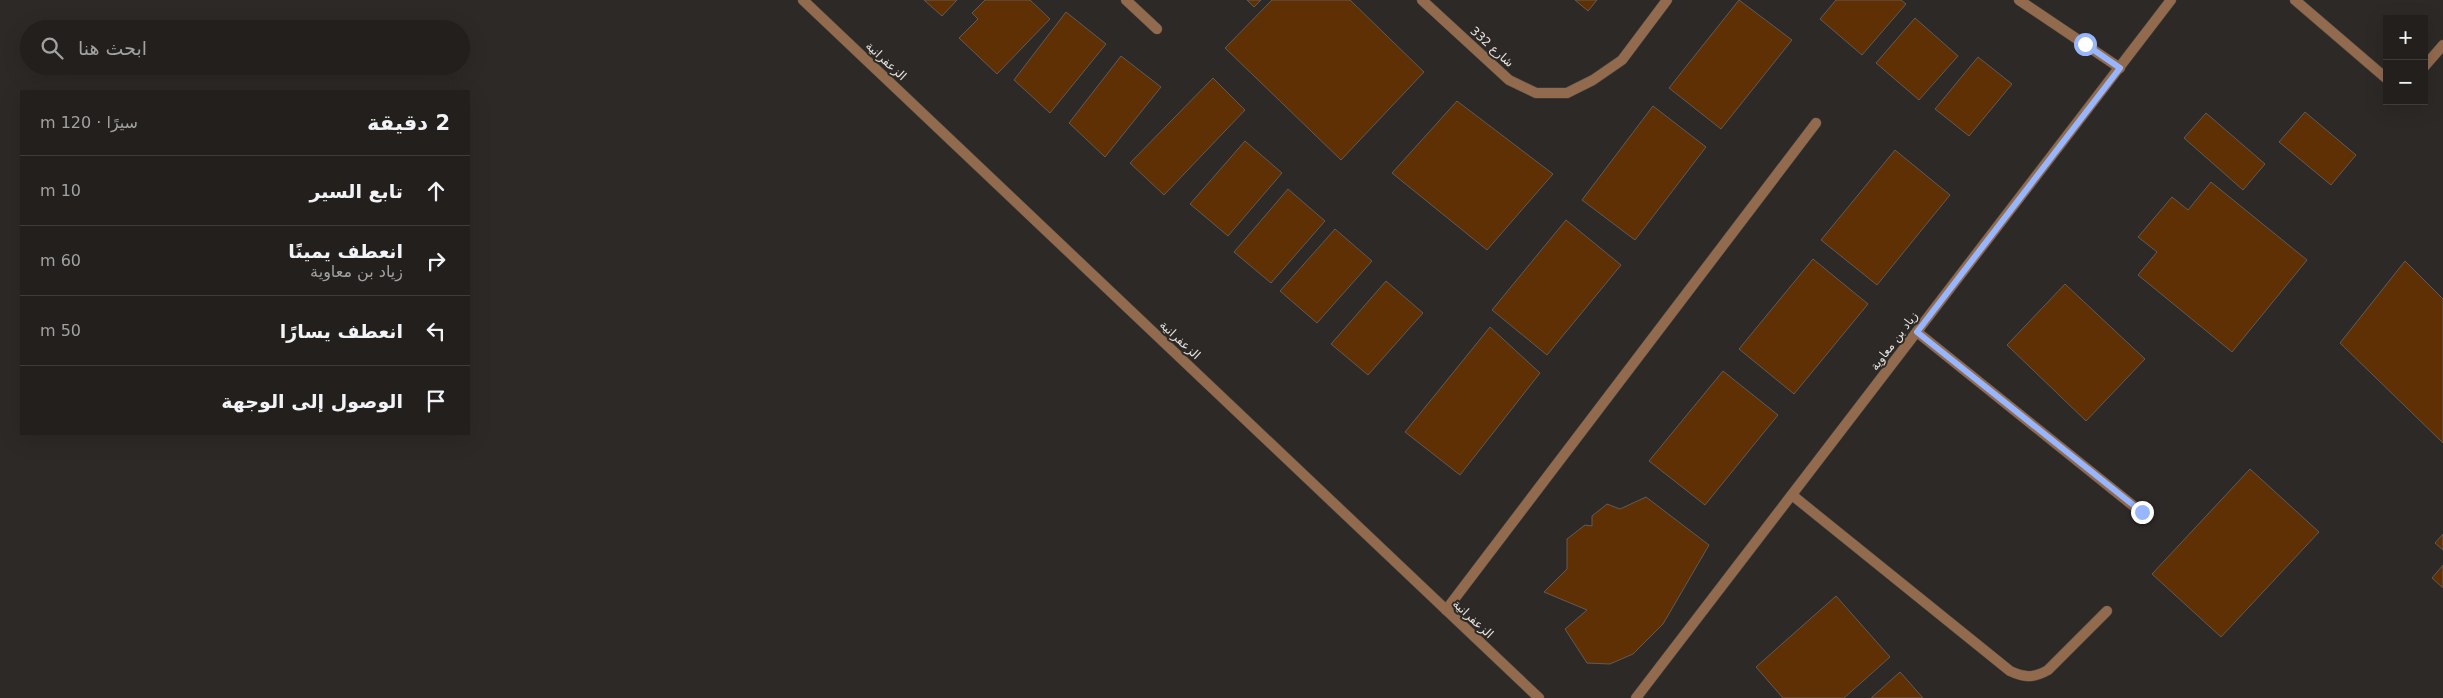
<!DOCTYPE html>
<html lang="ar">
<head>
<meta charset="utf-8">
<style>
  body { margin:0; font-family:"DejaVu Sans",Cairo,sans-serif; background:#2e2c29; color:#f1f3f6; direction:rtl }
  .controls { position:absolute; right:15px; top:15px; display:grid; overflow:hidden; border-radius:0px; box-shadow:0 5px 20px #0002 }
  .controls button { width:45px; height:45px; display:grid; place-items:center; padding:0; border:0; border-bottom:1px solid #3f3d3b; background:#221f1c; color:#f1f3f6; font:25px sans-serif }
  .stop { position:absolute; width:15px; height:15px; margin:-11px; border:4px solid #97b6fd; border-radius:50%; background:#fff }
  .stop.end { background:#97b6fd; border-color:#fff; box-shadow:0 1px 5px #0008 }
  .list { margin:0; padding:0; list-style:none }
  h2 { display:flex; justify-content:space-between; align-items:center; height:65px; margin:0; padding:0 20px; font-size:21px }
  h2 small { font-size:16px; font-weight:400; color:#a2a2a3 }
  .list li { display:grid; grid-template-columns:32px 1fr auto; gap:15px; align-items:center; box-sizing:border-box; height:70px; padding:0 20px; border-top:1px solid #3f3d3b }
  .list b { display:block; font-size:19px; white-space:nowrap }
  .list p { margin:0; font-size:16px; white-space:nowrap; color:#a2a2a3 }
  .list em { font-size:16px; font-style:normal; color:#a2a2a3 }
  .icon { flex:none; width:28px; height:28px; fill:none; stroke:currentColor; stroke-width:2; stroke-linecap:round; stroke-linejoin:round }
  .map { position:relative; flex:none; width:2443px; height:698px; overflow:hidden; direction:ltr }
  .search { position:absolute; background:#221f1c; box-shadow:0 5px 20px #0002; left:20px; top:20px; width:450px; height:55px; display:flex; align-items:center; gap:12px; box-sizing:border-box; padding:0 18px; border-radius:28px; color:#a2a2a3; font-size:19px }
  .panel { position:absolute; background:#221f1c; box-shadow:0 5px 20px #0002; left:20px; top:90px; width:450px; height:345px; border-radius:0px; direction:rtl }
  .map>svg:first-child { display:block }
</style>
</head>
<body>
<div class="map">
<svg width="2443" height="698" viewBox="0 0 2443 698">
  <rect width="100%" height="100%" fill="#2d2926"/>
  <path fill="#603005" stroke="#605b58" d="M924,0H957L942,16Z
    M985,0H1030L1050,19L997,74L959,38L978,19L972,13Z
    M1247,0H1261L1254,7Z
    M1272,0H1350L1424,72L1341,160L1225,48Z
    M1575,0H1597L1588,11Z
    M1739,0L1792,40L1721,129L1669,88Z
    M1836,0H1901L1906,4L1862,55L1820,19Z
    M1066,12L1106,44L1050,113L1014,80Z
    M1915,18L1958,56L1919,100L1876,63Z
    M1121,56L1161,87L1105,157L1069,123Z
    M1978,57L2012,84L1969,136L1935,109Z
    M1213,78L1245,110L1164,195L1130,163Z
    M1457,101L1553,174L1487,250L1392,173Z
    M1653,106L1706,147L1635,240L1582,200Z
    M2305,112L2356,155L2331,185L2279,142Z
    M2206,113L2265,164L2243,190L2184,138Z
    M1245,141L1282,173L1228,236L1190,204Z
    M1895,150L1950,195L1877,285L1821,240Z
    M2211,182L2307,260L2232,352L2138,275L2157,252L2138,237L2172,197L2188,210Z
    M1288,189L1325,221L1271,283L1234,252Z
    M1566,220L1621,265L1547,355L1492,310Z
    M1335,229L1372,261L1317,323L1280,291Z
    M1813,259L1868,304L1794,394L1739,349Z
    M2405,261L2443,299V443L2340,343Z
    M1386,281L1423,313L1368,375L1331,344Z
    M2065,284L2145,359L2086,421L2007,345Z
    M1490,327L1540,373L1460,475L1405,432Z
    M1723,371L1778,415L1705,505L1649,461Z
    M2250,469L2319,532L2221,637L2152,574Z
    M1646,497L1709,545L1663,624L1633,654L1610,664L1587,663L1565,629L1587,610L1544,592L1567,569V539L1585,525L1592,526V516L1607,504L1620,509Z
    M2443,534V550L2435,543Z
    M2443,565V588L2432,578Z
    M1836,596L1890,657L1844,698H1783L1756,667Z
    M1900,672L1923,698H1871Z"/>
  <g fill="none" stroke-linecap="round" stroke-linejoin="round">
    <g stroke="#4b4744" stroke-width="11">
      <path id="service" d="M1126,0L1157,29
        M2019,0L2120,68
        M2295,0L2387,79
        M2424,67L2443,45
        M1917,332L2141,512
        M1792,495L2010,671C2025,678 2034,678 2048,670L2107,611
        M1446,610L1816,123"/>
    </g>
    <g stroke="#4b4744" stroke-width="11">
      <path id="minor" d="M803,0L1539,698
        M1422,0L1509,80L1536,93H1567L1593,80L1622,60L1667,0
        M1636,698L2171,0"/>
    </g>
    <use href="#service" stroke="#926a4e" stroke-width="10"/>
    <use href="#minor" stroke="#926a4e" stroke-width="10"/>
  </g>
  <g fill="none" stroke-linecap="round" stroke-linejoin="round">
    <path stroke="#97b6fd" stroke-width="6" d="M2085,44L2120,68L1917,332L2142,512"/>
  </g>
  <g text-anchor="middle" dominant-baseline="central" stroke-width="4" stroke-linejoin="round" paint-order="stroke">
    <g font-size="12" fill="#e7e4e2" stroke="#2d2926">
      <text transform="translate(1492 47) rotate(42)">شارع 332</text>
      <text transform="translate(886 61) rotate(43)">الزعفرانية</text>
      <text transform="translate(1180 340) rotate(43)">الزعفرانية</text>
      <text transform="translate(1894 341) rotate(-53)">زياد بن معاوية</text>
      <text transform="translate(1473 619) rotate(43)">الزعفرانية</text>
    </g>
  </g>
</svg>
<div class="controls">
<button>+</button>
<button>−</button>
</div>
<div class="stop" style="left:2085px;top:44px"></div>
<div class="stop end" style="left:2142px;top:512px"></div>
<div class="search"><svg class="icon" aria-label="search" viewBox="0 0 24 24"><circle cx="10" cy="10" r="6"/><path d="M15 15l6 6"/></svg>ابحث هنا</div>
<section class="panel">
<h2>2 دقيقة<small>سيرًا · 120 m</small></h2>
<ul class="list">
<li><svg class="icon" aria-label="ahead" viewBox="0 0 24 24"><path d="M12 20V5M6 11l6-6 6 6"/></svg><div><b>تابع السير</b></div><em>10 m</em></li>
<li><svg class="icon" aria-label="right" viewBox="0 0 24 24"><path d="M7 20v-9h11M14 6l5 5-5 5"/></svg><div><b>انعطف يمينًا</b><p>زياد بن معاوية</p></div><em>60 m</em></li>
<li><svg class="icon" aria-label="left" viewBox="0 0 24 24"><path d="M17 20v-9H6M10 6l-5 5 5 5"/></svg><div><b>انعطف يسارًا</b></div><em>50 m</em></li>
<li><svg class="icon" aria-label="arrive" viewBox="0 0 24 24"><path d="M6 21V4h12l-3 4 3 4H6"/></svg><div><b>الوصول إلى الوجهة</b></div></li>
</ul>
</section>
</div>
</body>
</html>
